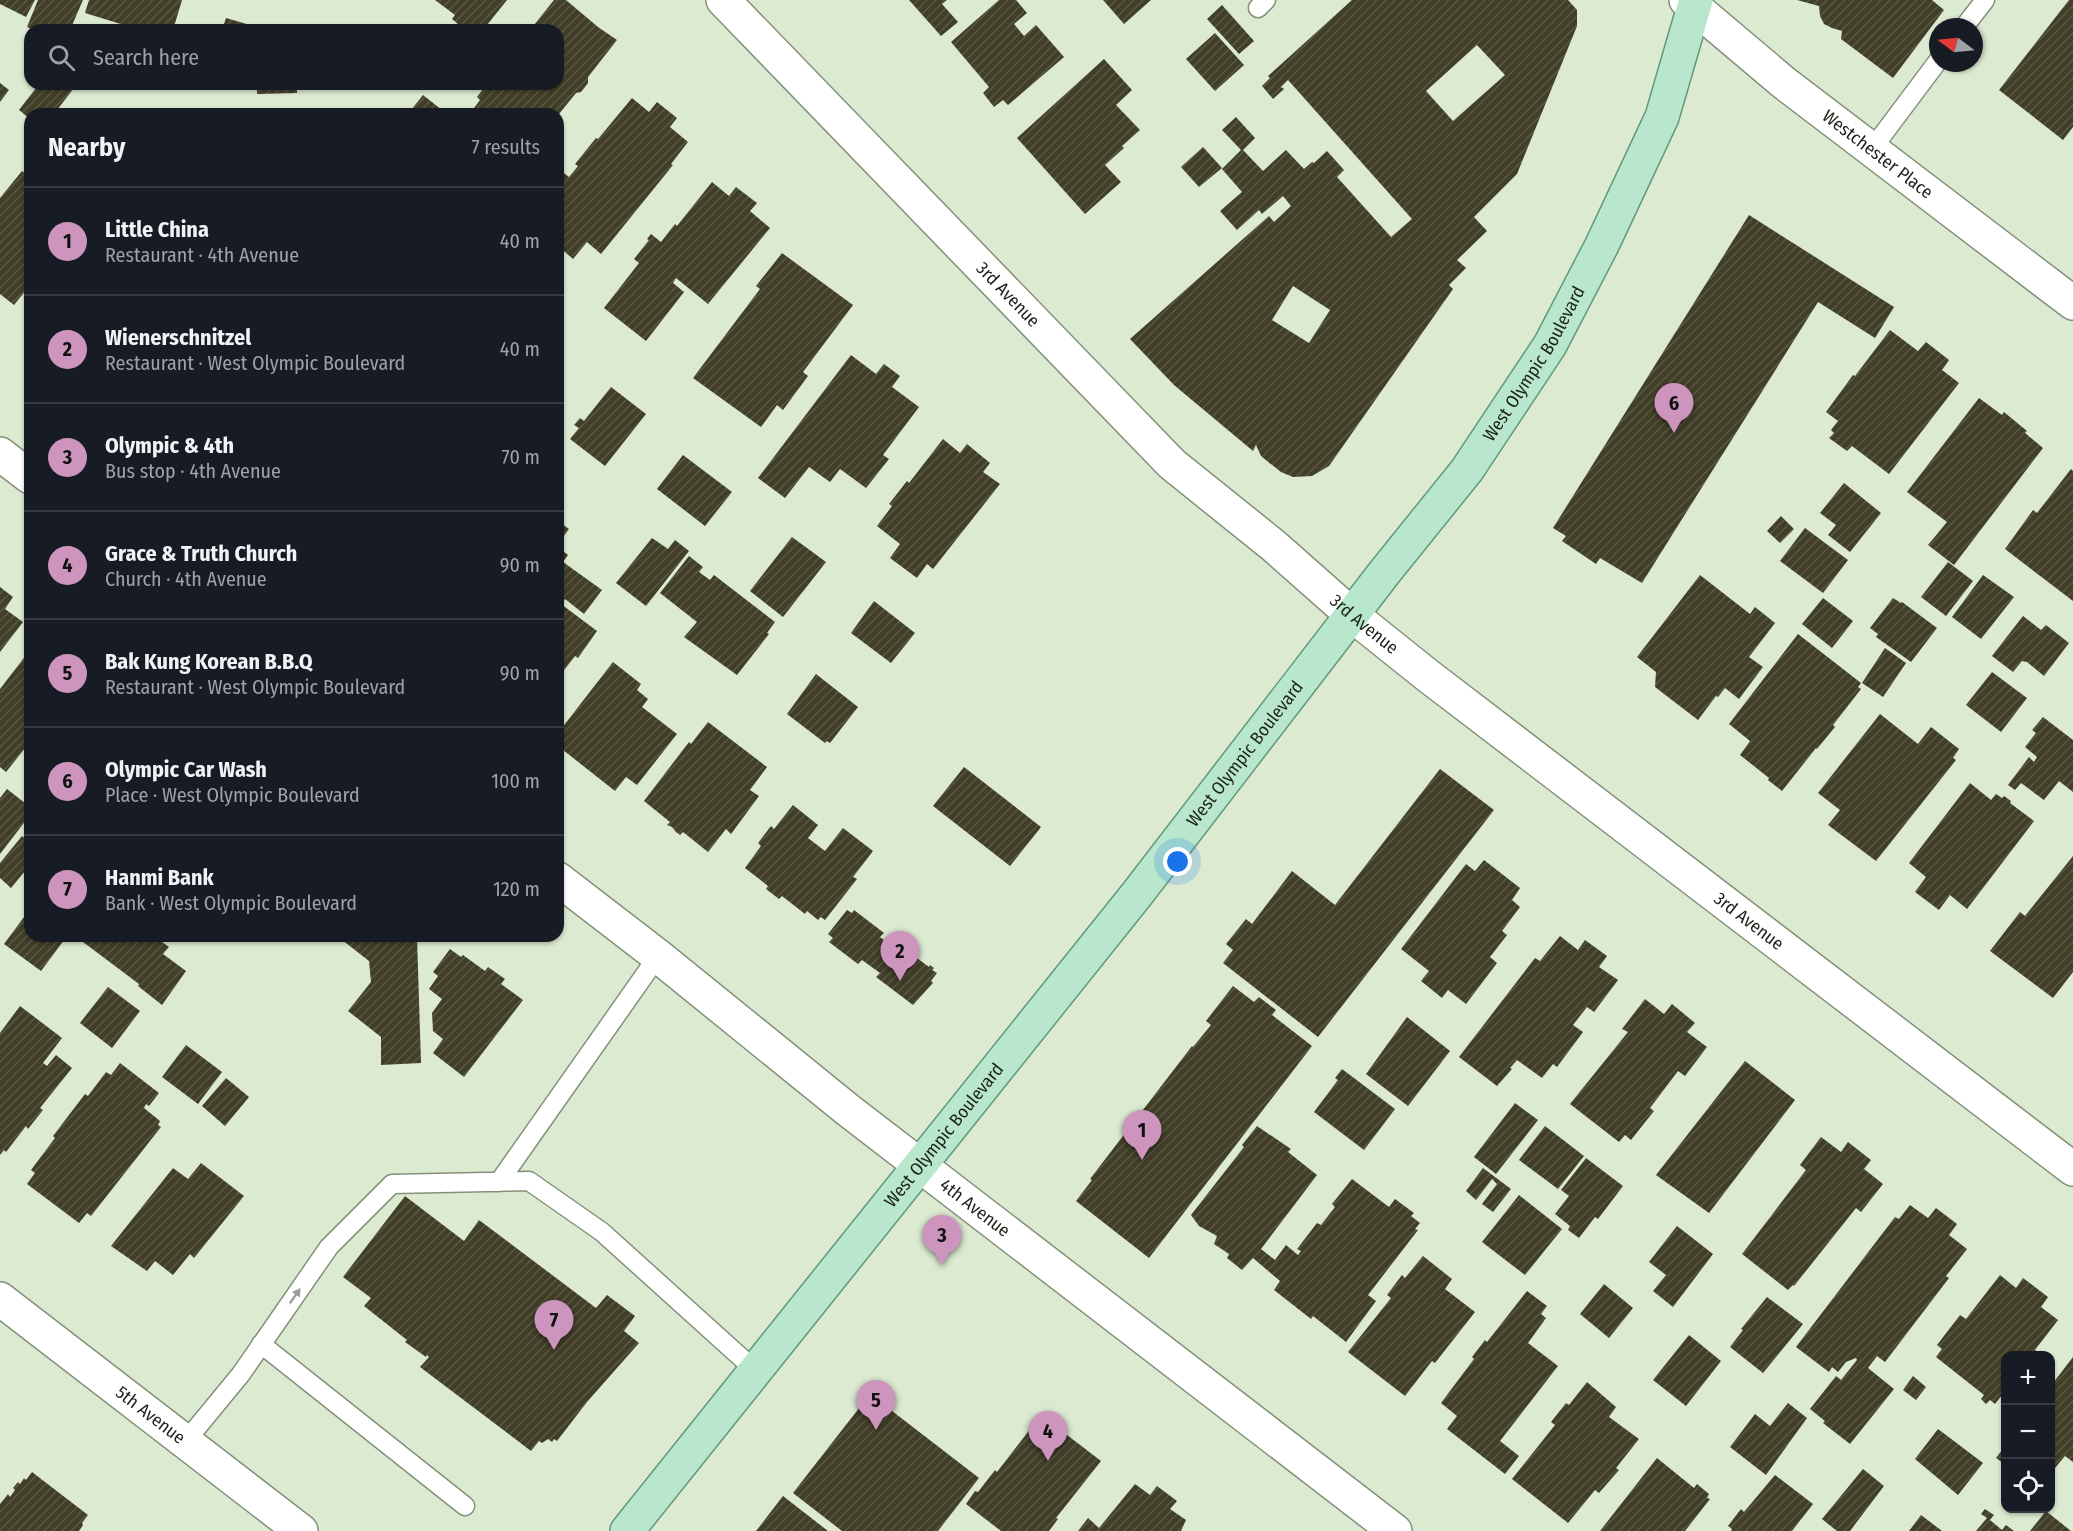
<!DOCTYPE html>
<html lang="en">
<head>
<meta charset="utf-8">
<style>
  body { margin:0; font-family:"Fira Sans Condensed",sans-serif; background:#20242c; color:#f1f3f6 }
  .controls { position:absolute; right:18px; bottom:18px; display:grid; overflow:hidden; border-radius:12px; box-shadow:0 2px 4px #0004 }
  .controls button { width:54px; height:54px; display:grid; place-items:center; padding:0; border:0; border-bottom:2px solid #363941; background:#171b24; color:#f1f3f6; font:30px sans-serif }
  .compass { position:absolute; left:1929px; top:18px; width:54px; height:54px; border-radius:50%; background:#171b24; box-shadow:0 2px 4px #0004; rotate:286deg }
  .you { position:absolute; left:1178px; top:862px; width:21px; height:21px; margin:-15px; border:4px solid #fff; border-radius:50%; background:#1a73e8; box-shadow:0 0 0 9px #1a73e833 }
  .badge { display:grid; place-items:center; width:39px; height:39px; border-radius:50%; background:#cd95bd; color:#111; font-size:20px; font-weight:700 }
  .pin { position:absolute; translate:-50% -50px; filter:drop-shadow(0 2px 3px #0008) }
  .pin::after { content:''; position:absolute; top:32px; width:21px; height:18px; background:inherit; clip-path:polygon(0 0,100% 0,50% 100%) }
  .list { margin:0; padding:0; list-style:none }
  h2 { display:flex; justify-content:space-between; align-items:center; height:78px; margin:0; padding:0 24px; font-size:26px }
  h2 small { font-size:20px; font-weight:400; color:#9ea1a6 }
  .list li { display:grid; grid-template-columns:39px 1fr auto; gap:18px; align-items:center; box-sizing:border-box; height:108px; padding:0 24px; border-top:2px solid #363941 }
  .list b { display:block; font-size:22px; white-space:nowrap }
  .list p { margin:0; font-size:20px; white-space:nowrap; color:#9ea1a6 }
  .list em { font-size:20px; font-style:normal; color:#9ea1a6 }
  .icon { flex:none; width:33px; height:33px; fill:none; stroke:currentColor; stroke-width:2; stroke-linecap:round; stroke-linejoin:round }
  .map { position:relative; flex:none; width:2073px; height:1531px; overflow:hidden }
  .search { position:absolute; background:#171b24; box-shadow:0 2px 4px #0004; left:24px; top:24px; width:540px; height:66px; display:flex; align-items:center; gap:15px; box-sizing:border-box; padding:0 21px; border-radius:18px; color:#9ea1a6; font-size:22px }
  .panel { position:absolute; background:#171b24; box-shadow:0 2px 4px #0004; left:24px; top:108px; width:540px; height:834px; border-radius:18px }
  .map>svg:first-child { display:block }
</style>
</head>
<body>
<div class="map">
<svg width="2073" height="1531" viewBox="0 0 2073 1531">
  <defs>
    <pattern id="building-hatch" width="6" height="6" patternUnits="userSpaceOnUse" patternTransform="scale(1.5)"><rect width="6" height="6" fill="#423f28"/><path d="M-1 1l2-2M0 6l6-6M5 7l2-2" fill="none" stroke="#5a5845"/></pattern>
  </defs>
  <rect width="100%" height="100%" fill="#dcead1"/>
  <path fill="url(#building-hatch)" fill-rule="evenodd" d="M0,0H35L26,17L0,4Z
    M38,0H83L70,30H34L27,27Z
    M89,0H182L173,30H140L85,13Z
    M435,0H507L483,30H465L452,19L455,15Z
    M554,0H566L598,27L617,40L588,77V83L581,92L576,93L559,114H467L470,110L471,112L480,100L477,97L487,84H558V30H530Z
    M909,0H947L942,4L958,22L941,36Z
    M999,0H1016L1027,13L1014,24L1024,36L1036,25L1064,57L1008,105L1003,100L994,107L983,93L989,87L951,42Z
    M1103,0H1151L1124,24Z
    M1352,0H1568L1577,10V26L1517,174L1474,217L1487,231L1457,260L1466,268L1449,285L1453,289L1329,466L1312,476L1293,477L1281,472L1267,461L1261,456L1256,445L1253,451L1174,385L1130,339L1269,216L1274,222L1291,206L1283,196L1262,214L1259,210L1237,230L1220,211L1242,192L1222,169L1241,150L1222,130L1236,117L1255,138L1243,150L1263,171L1286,150L1304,169L1312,162L1314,163L1327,151L1344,170L1337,177L1391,237L1412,219L1288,80L1281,87L1284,89L1273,99L1262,86L1270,78L1268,76ZM1477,45L1505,75L1453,121L1426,91ZM1293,286L1330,310L1309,343L1272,320Z
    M1797,0H1932L1944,10L1893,78L1841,39L1842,31L1832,28L1824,24L1820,16L1819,6Z
    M2069,0H2073V127L2063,140L1999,90Z
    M1222,5L1254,41L1239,54L1207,19Z
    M226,18L250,25V30H222Z
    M1215,33L1244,65L1215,91L1186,59Z
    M1104,59L1132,90L1116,105L1140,130L1122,146L1124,148L1105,165L1121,182L1085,214L1017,138Z
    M0,83L9,90L0,102Z
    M39,84H77L54,114H30V119L19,110Z
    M257,84H297V93L257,94Z
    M423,95L447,114H408Z
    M632,98L649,112L657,102L677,118L670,127L688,142L671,164L673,165L601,254L587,242L573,259L558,246V180L564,173L569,177L578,166L575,164L596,138L598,139Z
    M1203,147L1222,168L1199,187L1181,167Z
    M22,171L30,177V285L14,305L0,294V198Z
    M712,182L729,196L736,187L757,203L750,211L770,228L708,304L676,278L673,283L684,292L646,341L604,308L639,263L634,259L649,240L647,239L651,234L661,242L675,224L677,226Z
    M1749,215L1894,307L1875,338L1818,302L1642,583L1600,558L1596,564L1562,541L1566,536L1553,528Z
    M782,253L853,305L803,372L808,376L783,410L777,405L761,427L693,378L760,289L756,286Z
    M1890,330L1918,351L1926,342L1949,360L1942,370L1959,383L1889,474L1852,446L1847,451L1829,438L1834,433L1831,430L1838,421L1826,412L1853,375L1855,376Z
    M851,355L876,374L884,364L900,376L892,387L919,407L883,455L889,459L866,488L840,469L830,482L809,467L785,498L758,478Z
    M611,387L646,414L605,466L570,439L579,428L574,425L580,418L584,421Z
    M1979,398L2002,415L2004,412L2027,431L2025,433L2043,448L1954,565L1928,545L1947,522L1907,492Z
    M943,439L960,453L967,444L990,463L983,472L1000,484L933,569L927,564L917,578L890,558L900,544L877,526L892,506L889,504L907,481L909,483Z
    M683,455L732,492L705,526L657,489Z
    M2071,469L2073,471V601L2005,549L2033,510L2037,513Z
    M1844,483L1881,513L1850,552L1828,535L1836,525L1820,513Z
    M1781,516L1794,529L1780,543L1767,531Z
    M558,521L569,529L558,544Z
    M1805,528L1848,560L1823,593L1780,561Z
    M792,537L826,562L783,617L750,591Z
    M652,538L668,549L675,540L689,551L646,606L616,583Z
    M558,547L568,555L563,562L602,590L584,614L565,599L561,604L597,631L578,658L575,656L558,678Z
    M689,556L703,567L699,572L710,580L714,575L775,622L767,633L769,634L737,675L684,637L697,622L660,593Z
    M1948,562L1973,581L1946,616L1921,597Z
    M1700,575L1750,614L1755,607L1775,623L1749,657L1763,667L1739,699L1725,688L1718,697L1716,696L1698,720L1655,687L1656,672L1637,657Z
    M1983,575L2014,597L1981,639L1952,617Z
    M0,587L13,597L5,609L23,622L0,652Z
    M1823,598L1853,621L1832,648L1802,624Z
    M1893,598L1901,603L1902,602L1937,628L1911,662L1876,637L1878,634L1870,628Z
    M874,601L915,633L891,663L851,633Z
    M2023,616L2041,630L2046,625L2069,643L2044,676L2027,662L2022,661L2013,672L1992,656Z
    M1798,634L1861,683L1858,687L1861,689L1833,725L1835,727L1817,749L1816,748L1782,791L1768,780L1769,778L1740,755L1750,741L1729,724Z
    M1885,648L1906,663L1883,697L1862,683Z
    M30,650V750L26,747L6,772L0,767V689Z
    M613,662L641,684L637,690L648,699L642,707L677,734L637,785L626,777L615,791L558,746V733Z
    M1992,672L2027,698L2001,732L1966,705Z
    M816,674L858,707L830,743L827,741L825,743L787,714Z
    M1880,714L1918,744L1931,727L1959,749L1953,758L1956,760L1876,861L1828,825L1840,810L1818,793Z
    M2043,717L2073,740V792L2059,781L2044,800L2021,783L2015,790L2008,785L2029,757L2034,762L2037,757L2025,747L2036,733L2032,730Z
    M708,722L767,767L750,790L759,796L731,834L726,829L708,852L683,832L680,835L676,832L672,827L667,825L670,822L644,801L689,742L691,744Z
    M964,767L1041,827L1010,866L933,806Z
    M1440,769L1494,810L1318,1037L1223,963L1233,950L1226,944L1246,919L1252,924L1292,871L1335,905Z
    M1970,783L1991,800L1996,794L2002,798L2004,796L2011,801L2010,803L2034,821L1967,909L1950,895L1939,910L1915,892L1926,877L1909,863Z
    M7,789L30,807V815L0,854V798Z
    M793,805L818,825L808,838L825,851L843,828L873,851L853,877L857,879L825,920L821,917L818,920L807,911L805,914L782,896L779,899L766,889L768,886L745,868L761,846L758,843L771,826L774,829Z
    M22,836L30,843V865L11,888L0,878V863Z
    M2073,856V972L2053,998L1990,951L2020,912L2025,916Z
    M1484,860L1520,888L1512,900L1520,907L1502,931L1507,935L1490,957L1497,963L1466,1004L1448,990L1442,998L1421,981L1429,971L1401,949L1466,864L1475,871Z
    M30,909V936H67L41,971L4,944Z
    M847,910L852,913L854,910L884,933L880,937L905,956L909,952L929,967L930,965L934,968L932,970L937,973L931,981L933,983L913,1005L876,977L880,973L862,960L858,964L829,942L833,938L828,934Z
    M75,936H154L169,947L163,954L186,971L162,1005L138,986L139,984Z
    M337,936L417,937L421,1063L381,1065V1037L348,1011L371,982L369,961Z
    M1560,936L1578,950L1585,940L1607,956L1599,967L1618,980L1594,1012L1587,1007L1573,1025L1583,1032L1557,1067L1553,1064L1542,1078L1517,1060L1510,1068L1512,1069L1497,1086L1459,1057L1535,958L1540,961Z
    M450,949L461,957L463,955L485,971L488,967L505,979L501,984L523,1000L464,1077L433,1053L443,1039L433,1031L432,1013L442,999L429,989L438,976L433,972Z
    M1233,986L1254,1002L1259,997L1276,1010L1272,1015L1312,1046L1149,1258L1076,1201L1092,1180L1090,1179L1192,1046L1193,1047L1211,1025L1206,1021Z
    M108,987L140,1011L112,1048L80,1023Z
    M1645,999L1664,1014L1672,1004L1695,1023L1687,1032L1707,1047L1685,1076L1678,1071L1650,1108L1654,1111L1631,1140L1625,1135L1619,1142L1570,1104L1628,1032L1622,1029Z
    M20,1006L62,1038L43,1063L47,1066L56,1055L72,1068L40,1108L43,1110L28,1129L26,1126L6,1152L4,1150L0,1155V1033Z
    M1407,1017L1450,1051L1408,1106L1366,1074Z
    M186,1045L222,1072L198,1104L162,1077Z
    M1745,1061L1795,1100L1709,1213L1656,1175Z
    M120,1063L159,1093L149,1106L146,1104L144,1108L160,1121L158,1125L161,1127L91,1216L87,1213L79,1223L27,1184L35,1173L31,1170L55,1138L53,1136L85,1094L88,1096L106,1072L111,1075Z
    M1342,1069L1395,1109L1364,1150L1314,1112L1338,1080L1335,1078Z
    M226,1078L249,1097L225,1126L202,1106Z
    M1515,1103L1538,1120L1496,1174L1474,1157Z
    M1257,1126L1291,1149L1288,1152L1317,1175L1261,1249L1275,1260L1286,1245L1298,1255L1301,1251L1297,1249L1317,1223L1321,1225L1335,1207L1332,1204L1352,1179L1389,1207L1395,1199L1414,1213L1411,1216L1420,1223L1415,1229L1418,1230L1368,1295L1376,1301L1346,1342L1313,1316L1311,1319L1274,1290L1280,1281L1253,1258L1242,1270L1227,1258L1229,1254L1214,1244L1217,1236L1199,1226L1191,1215L1244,1147L1242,1145Z
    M1545,1126L1584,1156L1558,1189L1519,1160Z
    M1821,1137L1841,1152L1848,1142L1871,1160L1864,1169L1883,1184L1861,1212L1856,1208L1794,1286L1793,1285L1788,1290L1742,1254L1806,1170L1800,1165Z
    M1586,1158L1623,1186L1598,1219L1595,1217L1579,1238L1568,1230L1570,1226L1555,1214L1569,1196L1561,1190Z
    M201,1163L244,1196L194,1258L190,1254L173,1275L155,1261L147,1271L111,1246L173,1168L188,1179Z
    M1483,1168L1511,1189L1493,1212L1482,1204L1497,1184L1492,1179L1476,1200L1466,1191Z
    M1519,1195L1562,1229L1525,1275L1482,1242Z
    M405,1196L464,1241L479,1220L596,1308L607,1295L635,1316L624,1331L639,1343L587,1402L557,1441L554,1439L552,1442L548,1439L542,1443L539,1441L531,1451L420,1367L429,1357L427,1355L426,1357L405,1342L407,1340L364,1306L371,1298L343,1277Z
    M1910,1205L1928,1218L1936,1208L1957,1224L1949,1235L1967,1249L1946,1276L1949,1278L1885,1362L1877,1356L1868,1368L1894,1389L1850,1444L1823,1423L1825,1421L1810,1409L1836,1376L1841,1380L1857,1360L1856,1358L1846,1362L1838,1372L1832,1367L1829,1372L1796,1347L1895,1217L1899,1219Z
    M1677,1226L1713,1254L1673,1307L1653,1291L1666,1275L1649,1262Z
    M1423,1256L1452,1279L1445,1289L1475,1312L1435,1363L1432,1361L1405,1396L1348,1352L1391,1298L1387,1295L1402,1275L1405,1278Z
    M2000,1275L2016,1288L2023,1278L2048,1297L2041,1307L2058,1320L2035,1350L2039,1353L2037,1356H2006V1390L1995,1404L1990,1400L1986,1404L1981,1399L1984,1395L1936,1357L1942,1349L1937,1345L1960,1315L1966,1319Z
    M1604,1284L1633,1308L1609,1338L1580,1314Z
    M1527,1291L1547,1306L1541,1314L1546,1318L1528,1343L1558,1366L1500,1441L1519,1456L1505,1474L1447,1429L1457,1416L1441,1403L1474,1359L1472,1357L1485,1340L1487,1342Z
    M1767,1297L1803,1324L1763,1373L1730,1347L1743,1330L1741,1329Z
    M1689,1335L1721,1361L1686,1406L1653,1380Z
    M2073,1357V1462L2065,1456L2050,1474V1387Z
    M1913,1376L1926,1387L1916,1400L1903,1390Z
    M1587,1382L1616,1407L1609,1417L1639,1439L1616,1468L1619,1470L1599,1493L1595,1490L1568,1523L1512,1479L1555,1425L1551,1422L1566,1403L1569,1405Z
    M870,1394L979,1478L938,1531H842L793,1493Z
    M1788,1403L1807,1418L1766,1475L1730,1447L1755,1414L1770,1426Z
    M1041,1415L1101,1461L1056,1518L1058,1519L1049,1531H1001L966,1504L975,1491L978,1492L995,1470L997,1472Z
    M1938,1429L1983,1463L1958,1495L1915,1459Z
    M2006,1445V1465L1996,1458Z
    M1657,1458L1694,1488L1697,1484L1709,1494L1707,1498L1710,1499L1685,1531H1600Z
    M1863,1469L1884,1486L1850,1531H1837L1822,1519Z
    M32,1472L88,1515L82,1523L83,1525L79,1531H0V1504L8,1494L10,1497L15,1490L13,1488L18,1482L20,1484L24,1478L26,1480Z
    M1775,1475L1813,1504L1792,1531H1731L1732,1529L1728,1526L1741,1509L1744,1512Z
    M1135,1484L1150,1495L1157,1486L1177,1501L1170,1509L1186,1520L1181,1531H1078L1088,1518L1099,1528Z
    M783,1496L828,1531H756Z
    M1985,1509L1994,1515L1990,1520L2002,1530L2006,1525L2014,1531H1976L1987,1518L1981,1514Z
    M2046,1511L2071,1531H2030Z
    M1921,1515L1942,1531H1909Z"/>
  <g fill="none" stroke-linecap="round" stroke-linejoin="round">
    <g stroke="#84917a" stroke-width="21">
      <path id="lane" d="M1258,8L1266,0
        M1964,27L1985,0
        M1872,149L1938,61
        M499,1182L658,956
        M261,1344L465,1506
        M185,1442L241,1374L329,1247L392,1184L529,1181L602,1232L756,1371"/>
    </g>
    <g stroke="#84917a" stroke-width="36">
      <g id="street">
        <path id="s1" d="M723,0L1172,464L1274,546L1352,615L1427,675L2073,1169"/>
        <path id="s2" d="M1686,0L1783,82L2073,303"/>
        <path d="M0,454L30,477"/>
        <path id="s3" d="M558,879L658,956L848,1110L1395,1531"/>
        <path id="s4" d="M0,1299L301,1531"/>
      </g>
    </g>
    <g stroke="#63987a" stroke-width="36">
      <g id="primary">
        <path id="s5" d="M627,1531L1137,894L1384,573L1467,470L1550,345L1602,245L1662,117L1696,0"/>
      </g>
    </g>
    <use href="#lane" stroke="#fff" stroke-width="18"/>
    <use href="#street" stroke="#fff" stroke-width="33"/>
    <use href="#primary" stroke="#b8e7ce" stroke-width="33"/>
  </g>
  <defs><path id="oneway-solid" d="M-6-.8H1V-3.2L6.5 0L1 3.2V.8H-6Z" transform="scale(1.5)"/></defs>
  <use fill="#999c98" href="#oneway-solid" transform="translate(295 1296) rotate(-55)"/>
  <g text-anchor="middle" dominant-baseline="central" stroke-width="6" stroke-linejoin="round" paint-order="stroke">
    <g font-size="18" fill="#1d2219" stroke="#e9f7de">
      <text stroke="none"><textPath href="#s2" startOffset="246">Westchester Place</textPath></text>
      <text stroke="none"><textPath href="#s1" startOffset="410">3rd Avenue</textPath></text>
      <text stroke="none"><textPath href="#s5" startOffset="1479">West Olympic Boulevard</textPath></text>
      <text stroke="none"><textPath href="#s1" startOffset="896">3rd Avenue</textPath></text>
      <text stroke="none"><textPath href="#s5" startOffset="993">West Olympic Boulevard</textPath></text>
      <text stroke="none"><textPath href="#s1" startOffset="1382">3rd Avenue</textPath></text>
      <text stroke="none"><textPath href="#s5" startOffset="507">West Olympic Boulevard</textPath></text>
      <text stroke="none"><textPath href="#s3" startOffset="531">4th Avenue</textPath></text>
      <text stroke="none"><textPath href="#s4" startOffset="190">5th Avenue</textPath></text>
    </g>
  </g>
</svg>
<div class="controls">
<button>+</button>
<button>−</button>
<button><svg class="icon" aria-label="locate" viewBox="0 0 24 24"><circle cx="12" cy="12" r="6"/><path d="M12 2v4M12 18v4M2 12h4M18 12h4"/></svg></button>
</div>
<svg class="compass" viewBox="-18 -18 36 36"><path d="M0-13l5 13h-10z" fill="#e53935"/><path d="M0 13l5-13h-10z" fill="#9ea1a6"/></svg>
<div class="you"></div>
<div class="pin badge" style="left:1142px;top:1160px">1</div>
<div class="pin badge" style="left:900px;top:981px">2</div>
<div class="pin badge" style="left:942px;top:1265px">3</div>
<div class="pin badge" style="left:1048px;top:1461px">4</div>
<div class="pin badge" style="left:876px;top:1430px">5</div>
<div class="pin badge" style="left:1674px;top:433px">6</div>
<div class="pin badge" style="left:554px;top:1350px">7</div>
<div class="search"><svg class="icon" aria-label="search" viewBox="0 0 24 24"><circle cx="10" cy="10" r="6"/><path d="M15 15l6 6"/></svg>Search here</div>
<section class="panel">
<h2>Nearby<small>7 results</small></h2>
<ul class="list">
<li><span class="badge">1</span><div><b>Little China</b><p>Restaurant · 4th Avenue</p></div><em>40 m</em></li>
<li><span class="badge">2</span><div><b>Wienerschnitzel</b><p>Restaurant · West Olympic Boulevard</p></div><em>40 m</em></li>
<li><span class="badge">3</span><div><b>Olympic &amp; 4th</b><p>Bus stop · 4th Avenue</p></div><em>70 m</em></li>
<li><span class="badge">4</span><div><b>Grace &amp; Truth Church</b><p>Church · 4th Avenue</p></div><em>90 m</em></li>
<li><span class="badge">5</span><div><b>Bak Kung Korean B.B.Q</b><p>Restaurant · West Olympic Boulevard</p></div><em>90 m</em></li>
<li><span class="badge">6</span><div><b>Olympic Car Wash</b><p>Place · West Olympic Boulevard</p></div><em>100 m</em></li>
<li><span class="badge">7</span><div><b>Hanmi Bank</b><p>Bank · West Olympic Boulevard</p></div><em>120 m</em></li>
</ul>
</section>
</div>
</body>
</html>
